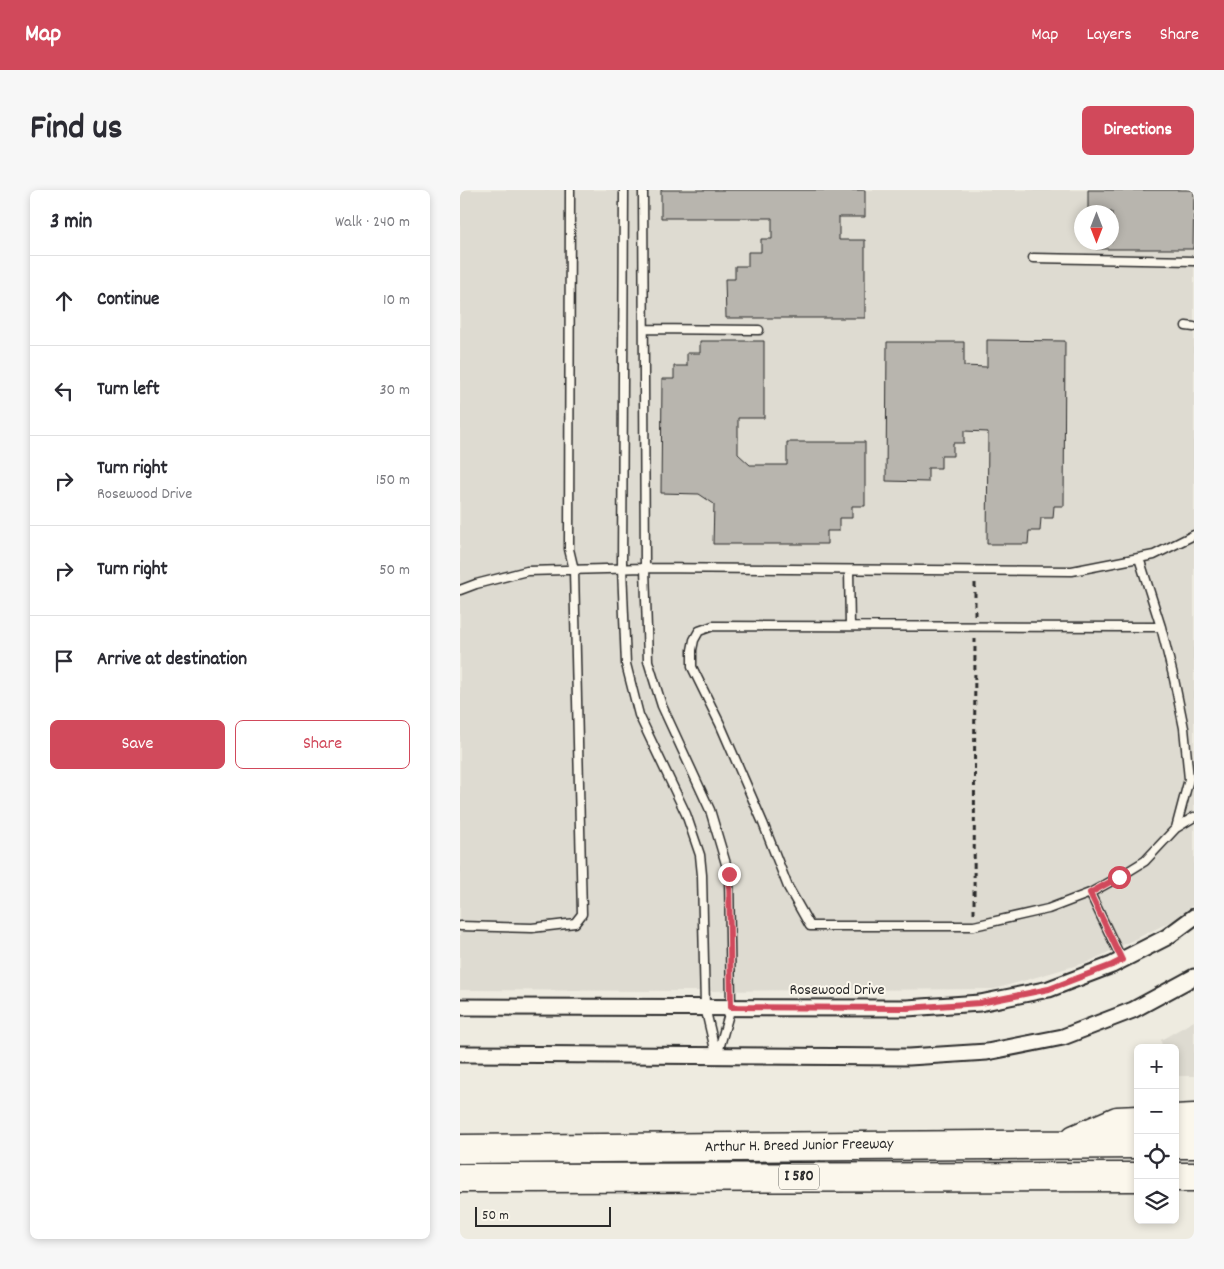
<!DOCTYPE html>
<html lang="en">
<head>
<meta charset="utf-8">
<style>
  body { margin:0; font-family:Dekko,sans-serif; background:#f7f7f7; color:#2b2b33 }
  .controls { position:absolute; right:15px; bottom:15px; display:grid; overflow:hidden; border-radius:8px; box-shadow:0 2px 8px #0003 }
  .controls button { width:45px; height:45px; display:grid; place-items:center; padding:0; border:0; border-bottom:1px solid #e1e1e2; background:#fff; color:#2b2b33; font:25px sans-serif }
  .compass { position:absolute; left:614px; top:15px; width:45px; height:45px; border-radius:50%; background:#fff; box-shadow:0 2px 8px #0003; rotate:180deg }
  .scale { position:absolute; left:15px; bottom:12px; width:136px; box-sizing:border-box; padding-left:5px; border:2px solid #2b2b2b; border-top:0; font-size:14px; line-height:18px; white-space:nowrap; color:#2b2b2b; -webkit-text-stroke:4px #fbf7ec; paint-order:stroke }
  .stop { position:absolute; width:15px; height:15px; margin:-11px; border:4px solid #d1495b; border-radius:50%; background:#fff }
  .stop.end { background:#d1495b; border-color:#fff; box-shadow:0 1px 5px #0008 }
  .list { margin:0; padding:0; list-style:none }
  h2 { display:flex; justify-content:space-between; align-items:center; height:65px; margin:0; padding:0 20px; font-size:21px }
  h2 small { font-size:16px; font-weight:400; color:#7c7c81 }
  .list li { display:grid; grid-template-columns:32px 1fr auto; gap:15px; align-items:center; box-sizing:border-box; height:90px; padding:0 20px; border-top:1px solid #e1e1e2 }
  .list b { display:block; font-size:19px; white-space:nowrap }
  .list p { margin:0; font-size:16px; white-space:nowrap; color:#7c7c81 }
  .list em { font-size:16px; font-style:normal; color:#7c7c81 }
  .actions { display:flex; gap:10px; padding:15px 20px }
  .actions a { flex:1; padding:11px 0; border:1px solid #d1495b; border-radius:8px; text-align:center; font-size:18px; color:#d1495b }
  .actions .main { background:#d1495b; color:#fff }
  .icon { flex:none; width:28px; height:28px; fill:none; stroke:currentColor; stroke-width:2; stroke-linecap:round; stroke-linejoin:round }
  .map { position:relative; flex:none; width:734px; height:1049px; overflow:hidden; border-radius:8px }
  header { display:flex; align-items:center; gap:30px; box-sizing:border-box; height:70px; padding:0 25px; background:#d1495b; color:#fff }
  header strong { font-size:24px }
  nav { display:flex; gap:28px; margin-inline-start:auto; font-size:18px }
  .intro { display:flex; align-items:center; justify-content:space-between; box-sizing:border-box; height:120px; padding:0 30px }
  h1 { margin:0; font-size:35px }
  .button { padding:12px 22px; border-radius:8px; background:#d1495b; color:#fff; font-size:18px; font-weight:700 }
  main { display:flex; gap:30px; padding:0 30px }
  aside { flex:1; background:#fff; border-radius:8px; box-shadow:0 2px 8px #0003 }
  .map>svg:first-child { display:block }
</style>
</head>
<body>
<header>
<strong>Map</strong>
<nav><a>Map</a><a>Layers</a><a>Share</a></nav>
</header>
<div class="intro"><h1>Find us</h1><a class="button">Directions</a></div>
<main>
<aside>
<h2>3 min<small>Walk · 240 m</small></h2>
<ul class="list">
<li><svg class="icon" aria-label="ahead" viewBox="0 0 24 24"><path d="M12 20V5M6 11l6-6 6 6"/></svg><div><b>Continue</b></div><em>10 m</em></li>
<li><svg class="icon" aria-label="left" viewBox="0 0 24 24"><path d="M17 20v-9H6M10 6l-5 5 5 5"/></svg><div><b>Turn left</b></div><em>30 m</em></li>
<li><svg class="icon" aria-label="right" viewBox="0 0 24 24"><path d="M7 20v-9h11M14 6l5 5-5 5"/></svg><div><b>Turn right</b><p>Rosewood Drive</p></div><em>150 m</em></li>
<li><svg class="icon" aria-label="right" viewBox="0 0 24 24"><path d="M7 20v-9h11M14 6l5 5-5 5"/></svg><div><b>Turn right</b></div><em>50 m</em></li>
<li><svg class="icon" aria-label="arrive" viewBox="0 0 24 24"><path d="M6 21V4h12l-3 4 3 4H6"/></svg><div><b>Arrive at destination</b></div></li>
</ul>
<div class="actions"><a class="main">Save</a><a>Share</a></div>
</aside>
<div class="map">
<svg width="734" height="1049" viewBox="0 0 734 1049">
  <rect width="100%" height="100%" fill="#eeebe0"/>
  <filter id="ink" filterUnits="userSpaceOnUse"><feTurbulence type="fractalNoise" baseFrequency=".02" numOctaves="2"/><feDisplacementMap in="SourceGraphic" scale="10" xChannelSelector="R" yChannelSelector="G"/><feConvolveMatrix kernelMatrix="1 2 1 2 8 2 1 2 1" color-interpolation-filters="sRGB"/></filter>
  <g filter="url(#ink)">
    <path fill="#dedbd1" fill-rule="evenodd" d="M0,0H734V714L716,729L628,772L535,799L227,801L0,800ZM622,22H652V52H622Z
      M734,831V886H715V858H702L701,850Z"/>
    <path fill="#b8b5ae" stroke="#2b2b2b" d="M201,0H405V27H379V50H405V128H266L265,89H275V76H288V62H301V49H312V28H201Z
      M628,0H734L733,59H636V52H652V22H628Z
      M527,150L605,151L604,316H594L593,328H581L580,341H569L568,354H527L528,242L504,241V253H493V266H481V278H468V292L426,291L427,152H504V176L527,177Z
      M240,151H304V228H278V264L290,275H327V252H405V316H392V328H379V341H367V354H253L254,314L239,304L201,303L202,189H214V176H227V163H240Z"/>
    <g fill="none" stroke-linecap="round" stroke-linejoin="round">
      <g stroke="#2b2b2b" stroke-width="11">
        <path id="service" d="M164,0L162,378L166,474L179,525L226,624L240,665L242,685L245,817L256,864
          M183,0L185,378L188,471L202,516L250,620L269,684L271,817L257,866
          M573,68L734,71
          M726,136L734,137
          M184,139L299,140
          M679,368L701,437L714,489L724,538L729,589L716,638L685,671L659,687L630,703L588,719L514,736H350L328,697L303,633L260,534L232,477V460L234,450L239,441L253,436L701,437
          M389,380L390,436
          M0,400L16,394L67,381L185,378L612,381L694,365L734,345
          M716,638L734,627
          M630,703L662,770
          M0,736L72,738L115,733L122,724L114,380L109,359L110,0"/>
      </g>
      <g stroke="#2b2b2b" stroke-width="19">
        <path id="minor" d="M0,817L447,818L520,813L589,799L652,775L707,747L734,727
          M0,864L449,867L527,862L603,847L673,820L734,787"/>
      </g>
      <g stroke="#2b2b2b" stroke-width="31">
        <path id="motorway" d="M715,929L734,928
          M615,949L657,931L678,930
          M715,954H734
          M0,959L678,954
          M715,987H734
          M0,988L678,987"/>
      </g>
      <path stroke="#2b2b2b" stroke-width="3" stroke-dasharray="5 4" stroke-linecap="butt" d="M515,425V392
        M514,723L515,449"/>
      <use href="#service" stroke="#fbf7ec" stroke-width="8"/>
      <use href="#minor" stroke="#fbf7ec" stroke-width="15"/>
      <use href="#motorway" stroke="#fbf7ec" stroke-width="28"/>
    </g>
  </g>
  <g fill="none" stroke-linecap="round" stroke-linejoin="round" filter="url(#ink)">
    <path stroke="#d1495b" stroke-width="6" d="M269,684L271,817L447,818L520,813L589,799L652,775L662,770L630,703L659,687"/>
  </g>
  <g text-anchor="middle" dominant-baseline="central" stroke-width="4" stroke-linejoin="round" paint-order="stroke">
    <rect fill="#fbf7ec" stroke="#696865" stroke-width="1" x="319" y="974.5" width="40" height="25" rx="4"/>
    <g font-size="15" font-weight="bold" fill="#2b2b2b">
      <text x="339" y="987">I 580</text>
    </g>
    <g font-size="16" fill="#2b2b2b" stroke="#fbf7ec">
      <text x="377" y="800">Rosewood Drive</text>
      <text transform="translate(339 956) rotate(-1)">Arthur H. Breed Junior Freeway</text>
    </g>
  </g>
</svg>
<div class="controls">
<button>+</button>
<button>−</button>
<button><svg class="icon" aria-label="locate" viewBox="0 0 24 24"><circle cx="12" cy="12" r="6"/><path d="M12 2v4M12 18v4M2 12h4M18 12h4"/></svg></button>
<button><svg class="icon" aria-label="layers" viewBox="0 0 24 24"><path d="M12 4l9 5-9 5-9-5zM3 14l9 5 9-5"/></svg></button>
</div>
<svg class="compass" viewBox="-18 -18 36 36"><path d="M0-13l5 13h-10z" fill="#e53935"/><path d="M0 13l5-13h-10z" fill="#7c7c81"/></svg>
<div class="scale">50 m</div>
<div class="stop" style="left:659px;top:687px"></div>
<div class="stop end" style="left:269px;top:684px"></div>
</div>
</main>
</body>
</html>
